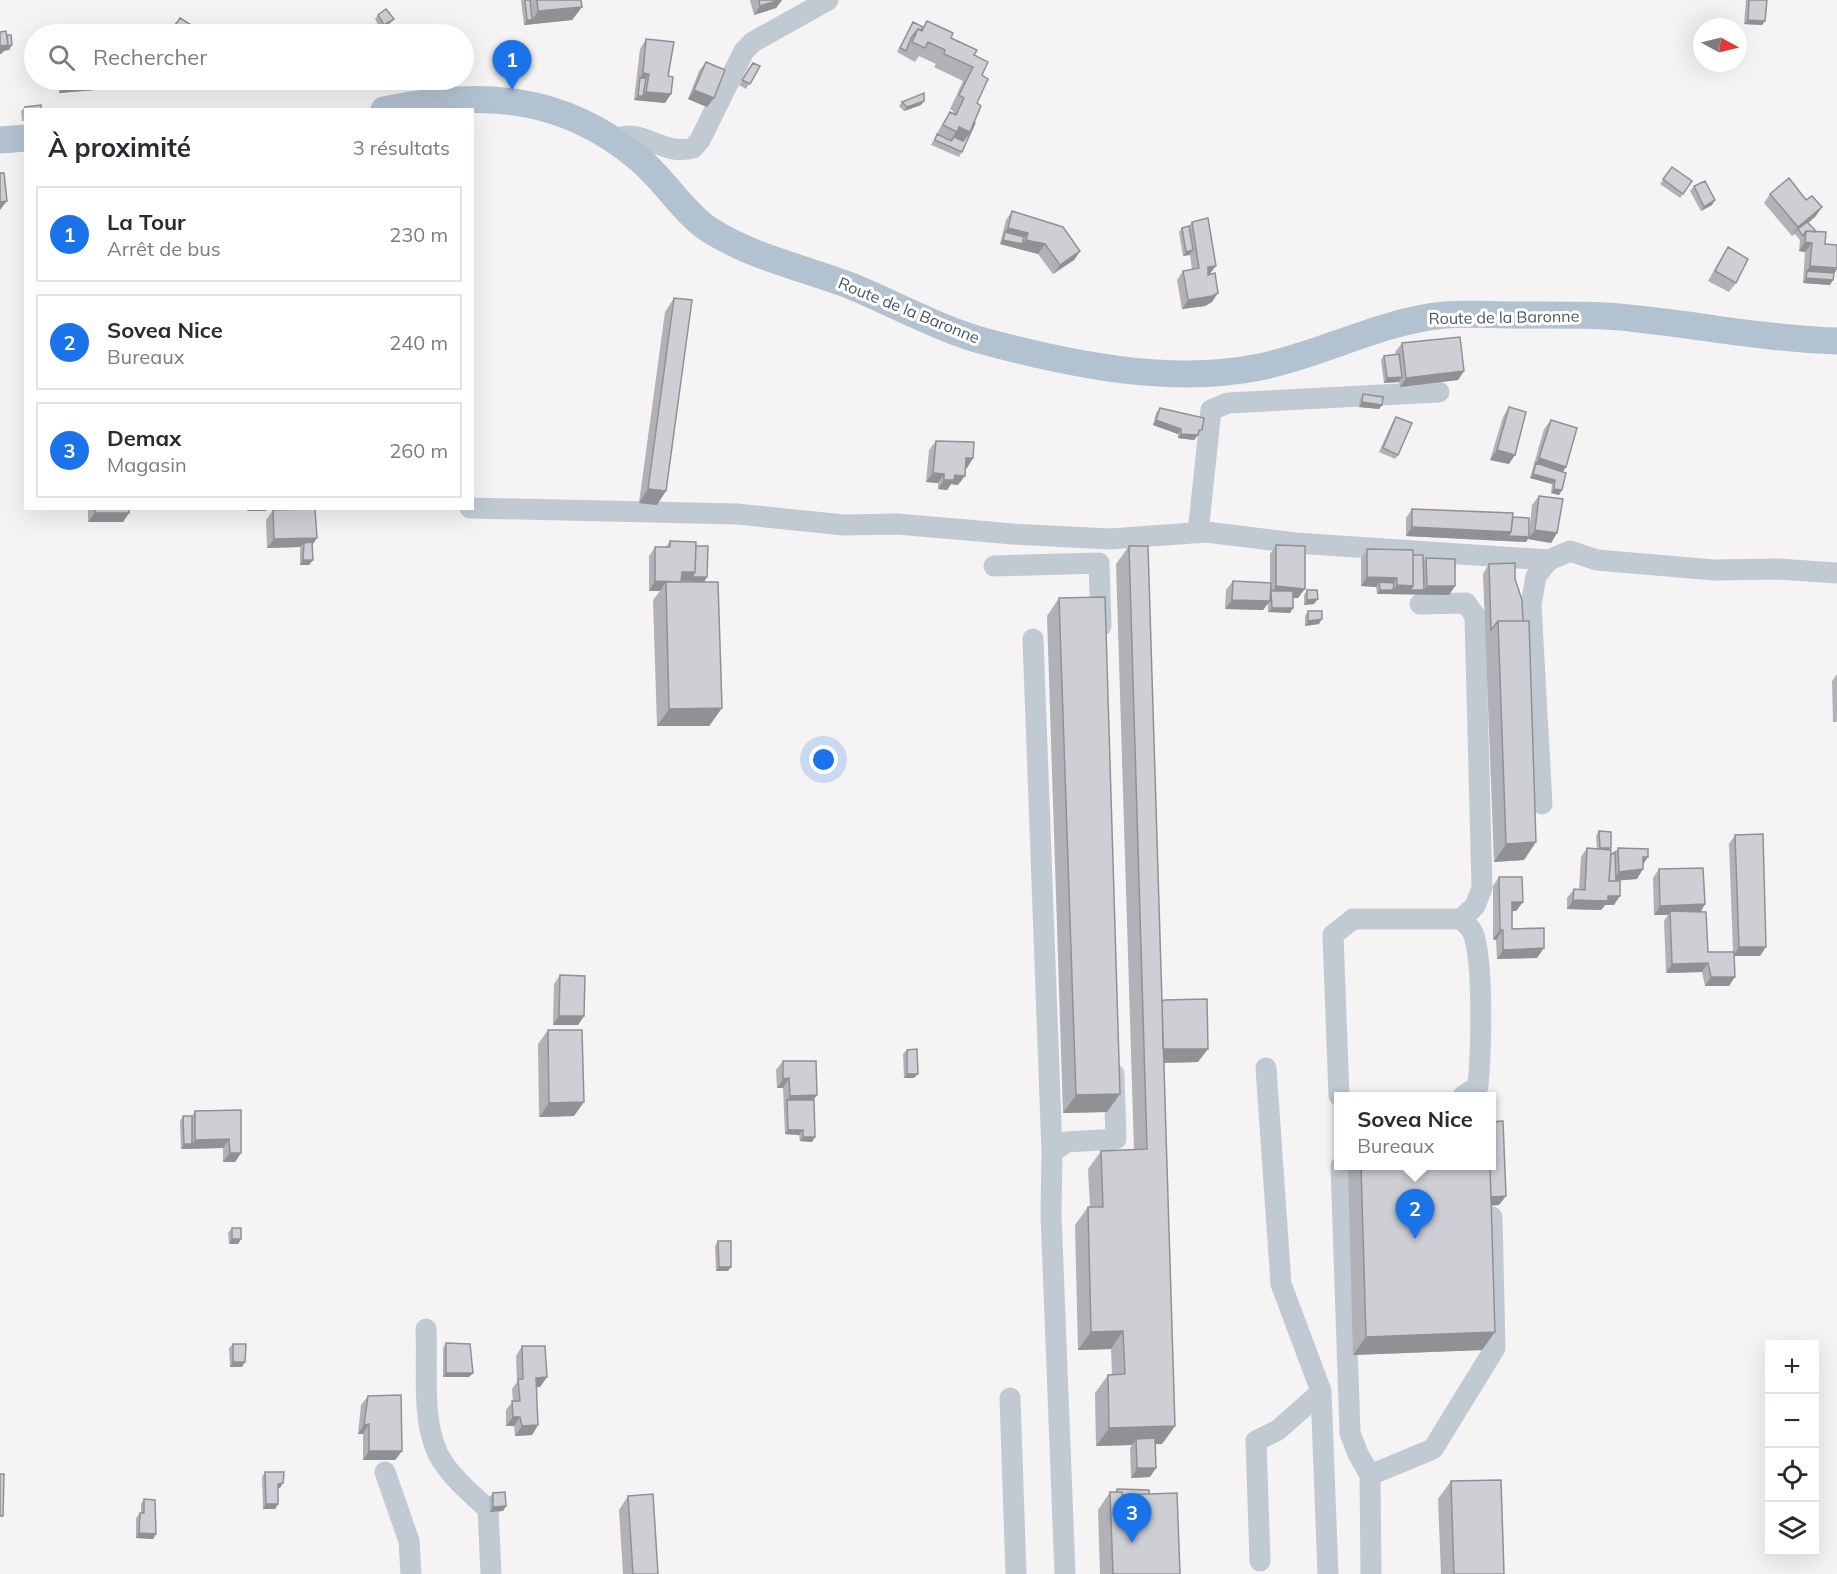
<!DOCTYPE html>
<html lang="fr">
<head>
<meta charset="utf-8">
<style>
  body { margin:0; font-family:Mulish,sans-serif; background:#f7f7f7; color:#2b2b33 }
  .controls { position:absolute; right:18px; bottom:18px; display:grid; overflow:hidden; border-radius:0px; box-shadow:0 6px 24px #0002 }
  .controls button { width:54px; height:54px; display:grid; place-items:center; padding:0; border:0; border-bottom:2px solid #e1e1e2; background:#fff; color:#2b2b33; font:30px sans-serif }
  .compass { position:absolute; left:1693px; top:18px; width:54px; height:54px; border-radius:50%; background:#fff; box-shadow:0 6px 24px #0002; rotate:97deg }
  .you { position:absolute; left:824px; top:760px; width:21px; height:21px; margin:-15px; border:4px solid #fff; border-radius:50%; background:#1a73e8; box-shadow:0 0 0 9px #1a73e833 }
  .badge { display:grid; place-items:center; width:39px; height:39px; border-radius:50%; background:#1a73e8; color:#fff; font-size:20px; font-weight:700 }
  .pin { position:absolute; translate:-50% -50px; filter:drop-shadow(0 2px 3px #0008) }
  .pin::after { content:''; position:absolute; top:32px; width:21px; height:18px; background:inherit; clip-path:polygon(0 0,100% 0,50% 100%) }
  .popup { position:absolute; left:1334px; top:1092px; width:162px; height:78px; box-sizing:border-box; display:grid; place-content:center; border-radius:0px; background:#fff; filter:drop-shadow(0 2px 4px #0005); font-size:20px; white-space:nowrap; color:#7c7c81 }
  .popup b { font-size:22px; color:#2b2b33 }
  .popup::after { content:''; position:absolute; left:50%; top:100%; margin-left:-12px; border:12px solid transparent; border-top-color:#fff }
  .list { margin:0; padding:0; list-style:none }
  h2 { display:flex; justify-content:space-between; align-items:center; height:78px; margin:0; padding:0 24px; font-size:26px }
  h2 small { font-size:20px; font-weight:400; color:#7c7c81 }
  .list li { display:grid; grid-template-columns:39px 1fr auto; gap:18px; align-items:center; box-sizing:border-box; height:96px; margin:0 12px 12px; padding:0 12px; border:2px solid #e1e1e2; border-radius:0px }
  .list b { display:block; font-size:22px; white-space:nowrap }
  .list p { margin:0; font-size:20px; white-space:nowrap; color:#7c7c81 }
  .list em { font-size:20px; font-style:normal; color:#7c7c81 }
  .icon { flex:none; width:33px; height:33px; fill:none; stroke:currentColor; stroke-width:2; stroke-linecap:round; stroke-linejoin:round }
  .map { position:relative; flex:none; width:1837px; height:1574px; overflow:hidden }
  .search { position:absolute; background:#fff; box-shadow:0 6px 24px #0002; left:24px; top:24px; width:450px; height:66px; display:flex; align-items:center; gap:15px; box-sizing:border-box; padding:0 21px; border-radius:33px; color:#7c7c81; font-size:22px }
  .panel { position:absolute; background:#fff; box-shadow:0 6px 24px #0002; left:24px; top:108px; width:450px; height:402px; border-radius:0px }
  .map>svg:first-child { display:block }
</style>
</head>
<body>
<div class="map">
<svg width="1837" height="1574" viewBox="0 0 1837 1574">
  <rect width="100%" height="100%" fill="#f5f3f3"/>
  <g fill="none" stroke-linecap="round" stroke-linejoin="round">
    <path stroke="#c1cad2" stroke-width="21" d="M615,140C641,125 661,157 693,148L700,140L744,51L753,42L828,0
      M470,508L737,514L844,525L897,524L1013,534L1110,539L1206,532L1296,543L1549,560
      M1198,533L1211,410L1228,403L1439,392
      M994,566L1099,563L1101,626
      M1420,604L1466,603L1475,616L1482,888L1475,906L1461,919
      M1033,639L1052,1152
      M1542,804L1531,605L1536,576L1549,560L1570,551L1597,560L1714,570L1778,569L1837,573
      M1266,1068L1281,1284L1321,1391L1328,1574
      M1339,1096L1333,935L1353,919H1461C1465,923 1471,928 1473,933C1484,961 1481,1054 1478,1086L1463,1096
      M1341,1166L1350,1433L1358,1454L1370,1475
      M426,1329C428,1369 421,1418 438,1454C449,1475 471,1494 488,1509L491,1574
      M1010,1398L1016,1574
      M385,1472L409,1541L411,1574
      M1260,1561L1256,1441L1278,1430L1321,1392
      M1065,1574L1051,1214L1052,1152L1067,1142L1116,1139L1114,1074
      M1371,1574L1370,1475L1433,1449L1495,1348L1492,1217"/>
    <path stroke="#b3c2d1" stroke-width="27" d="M384,110C478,90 561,94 638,158C664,179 681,210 708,229C751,257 804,268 851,286C897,305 939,329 987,342C1073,365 1171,385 1260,367C1324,354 1380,321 1445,315C1468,313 1492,315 1515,315C1556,315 1597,314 1638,319C1705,326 1770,339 1837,341
      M0,140L26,138"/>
  </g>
  <path fill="#b0b2b7" d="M521,0H581L582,7L572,20L524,25Z
    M750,0H782L776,8L754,15Z
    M1746,0H1767L1765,21L1762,25L1744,24Z
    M378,15L390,23L381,30L375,19Z
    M927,21L974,55L982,75L977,103L962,152L959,157L931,145L941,126L950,112L953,113L954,112L950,109L963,81L934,67L936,64L919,56L915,62L897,52L913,22L923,27Z
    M176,22L191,31L188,34L173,28Z
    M646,39L668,73L671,94L665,103L634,100L640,49Z
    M706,62L707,107L688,99L699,71Z
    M753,63L760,66L746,89L739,85Z
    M59,80H102L95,90L59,93Z
    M924,101L921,105L904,111L899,106L902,102Z
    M41,105L26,121H22L21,111L25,107Z
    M1672,167L1692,181L1680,198L1660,184Z
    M1694,186L1712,205L1701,211L1690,191Z
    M1770,194L1804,197L1822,207L1815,217L1808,223L1825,244L1837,269L1834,273L1830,285L1803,283L1805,252L1799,251L1800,240L1795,234L1796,233L1792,236L1764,203Z
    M1012,211L1080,251L1074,260L1053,274L1038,254L1000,244L1006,220Z
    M1192,222L1210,274L1212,302L1205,306L1182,309L1177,280L1183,271L1192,269L1190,255L1183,256L1179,232L1182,228L1189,226Z
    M1728,247L1736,283L1729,292L1708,281L1722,256Z
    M674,298L657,505L639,503L665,312Z
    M1402,343L1464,371L1458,380L1400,387L1399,382L1384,383L1381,360L1384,356L1396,354L1395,352Z
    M1363,394L1382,405L1379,409L1359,407L1360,399Z
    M1509,407V464L1490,460L1503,417Z
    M1160,408L1199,435H1198L1194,440L1178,438V434L1153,425L1156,413Z
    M1396,417L1398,455L1395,459L1379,452L1393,421Z
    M1551,420L1563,471L1562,490L1559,495L1551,493L1552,484L1530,478L1544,429Z
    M936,441L973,458L967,468L965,467L958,485L951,484L947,490L938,489V483L926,482L929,450Z
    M1539,496L1557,533L1551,543L1528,539L1529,537L1526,542L1406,536V518L1412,509L1513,517L1529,535L1532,505Z
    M88,508H129V513L123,522H88Z
    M273,510L317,538L312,544L309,565H300V547L267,548L266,520Z
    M670,541L696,546L707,577L704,582L682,581L722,708L709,726H657L653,600L660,591H649V556L655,547H666Z
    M1276,545L1298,598H1293L1290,613L1268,612V603L1263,610L1225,609L1226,590L1233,581L1270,583V554Z
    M1129,546L1162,1002L1198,1062L1164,1063L1175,1426L1162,1444H1156L1150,1477L1131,1478L1130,1448L1132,1445L1096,1446L1095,1393L1108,1375H1112L1111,1349L1078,1350L1075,1225L1088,1207H1090L1088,1169L1101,1151L1134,1150L1116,564Z
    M1367,549L1413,555L1423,562L1426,558L1455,586L1449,595L1377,594L1376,587L1361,586V558Z
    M1489,564L1523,621L1536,842L1524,860L1494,862L1483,574Z
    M1307,590L1314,604L1304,605V595Z
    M1059,598L1120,1094L1107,1112L1063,1113L1047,616Z
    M1308,611L1319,624L1305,626V616Z
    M1837,674V722H1833L1832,681Z
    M1599,831L1610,850L1611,855L1615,852L1618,848L1643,865L1637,879L1616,880L1614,905H1605L1601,910L1567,909V898L1574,889L1579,890L1581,857L1587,848L1597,849L1596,836Z
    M1735,835L1760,956H1734L1729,986H1705L1702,972L1666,973L1664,921L1668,915H1654L1653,878L1659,869L1705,904L1701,912L1708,952H1733L1729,844Z
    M1499,877L1523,902L1516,911H1512V929L1537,958L1497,959L1496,940L1493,939V886Z
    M560,975L584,1016L578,1025H553L554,984Z
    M548,1030L574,1116L539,1117L538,1044Z
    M907,1050L914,1078H904L903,1054Z
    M783,1061L814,1100L815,1137L812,1142L800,1141L799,1135L785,1134L783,1088H777L776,1070Z
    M241,1110V1153L235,1162H223V1148L181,1149L180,1121L183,1116H192L195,1111Z
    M1348,1166H1491L1499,1205L1491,1206L1495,1332L1482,1350L1353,1355Z
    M232,1228L241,1239L238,1244H229L228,1233Z
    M718,1241L728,1271H716L715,1246Z
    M446,1343L473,1373L469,1377H443V1348Z
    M233,1344L242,1367H230L229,1348Z
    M522,1346L547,1377L540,1387H536L538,1425L532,1435L515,1436L514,1426H506V1410L513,1401L512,1389L517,1382L516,1356Z
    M368,1396L402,1451L395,1460H363V1434H358L361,1405Z
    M265,1472L280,1488H278V1504L275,1509H263L262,1477Z
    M1451,1481L1504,1574H1441L1438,1499Z
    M1117,1489L1149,1494L1180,1574H1100L1098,1510L1110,1492H1115Z
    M493,1493L506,1506L503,1511L490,1512L489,1498Z
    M628,1496L658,1574H623L619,1510Z
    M144,1499L156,1534L153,1539L136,1538V1518L140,1513H141V1504Z"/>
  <path fill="#909195" d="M780,0H782L776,8L754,15L760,6Z
    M582,7L572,20L524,25L527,20H532L538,11Z
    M394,19L390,23L381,30L384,25Z
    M1748,20L1765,21L1762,25L1744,24Z
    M8,45H12L9,50L4,51L1,54H0V46Z
    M643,73L649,74L643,83L640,78Z
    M102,80L95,90L59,93L62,88L71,87L74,83Z
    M231,80H252L230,81Z
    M694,90L714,98L707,107L688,99Z
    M646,92L671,94L665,103L634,100L638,96H643Z
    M924,101L921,105L904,111L907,107Z
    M959,127L970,132L960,145L950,141Z
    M1715,200L1712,205L1701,211L1704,207Z
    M7,201L0,210V202Z
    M1822,207L1815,217L1799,230L1798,229L1792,236L1798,227Z
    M1008,228L1028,233L1021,242L1005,232Z
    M1003,240L1022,244L1026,240L1045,244L1038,254L1000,244Z
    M1805,242L1812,243L1805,252L1799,251Z
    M1193,250L1189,255L1183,256L1186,252Z
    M1080,251L1074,260L1053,274L1060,265Z
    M1216,266L1209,275L1201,276L1208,267Z
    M1810,266L1837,269L1831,278L1807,271L1804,276Z
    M1806,278L1833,280L1830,285L1803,283Z
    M1218,293L1212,302L1205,306L1182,309L1188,300Z
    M1464,371L1458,380L1400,387L1406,378Z
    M1402,377L1399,382L1384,383L1387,378Z
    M1362,402L1382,405L1379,409L1359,407Z
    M1156,420L1181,429L1178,434L1153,425Z
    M1181,434L1198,435L1194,440L1178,438Z
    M1497,450L1515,455L1509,464L1490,460Z
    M966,458H973L967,468L960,467Z
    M1539,458L1566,467L1560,476L1536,463Z
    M933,473L944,474L938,483L926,482Z
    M1533,474L1555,480L1552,484L1530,478Z
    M955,475L965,476L958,485L951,484L947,490L938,489L944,480Z
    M648,489L666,491L657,505L639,503Z
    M1554,489L1562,490L1559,495L1551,493Z
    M249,508H267L266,511H247Z
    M95,513H129L123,522H88Z
    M1412,527L1511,532L1505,541L1406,536Z
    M1535,530L1557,533L1551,543L1528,539Z
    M1508,536L1529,537L1526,542L1505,541Z
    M317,538L311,547L304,543L300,547L267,548L274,539Z
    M303,560H313L309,565H300Z
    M682,572H695L707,577L704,582L676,581Z
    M1367,577L1397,578L1390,588L1379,582L1376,587L1361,586Z
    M655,581L681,582H666L660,591H649Z
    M1397,585L1413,586L1424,590L1427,586H1455L1449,595L1390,594Z
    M1276,586L1305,589L1298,598L1272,596L1271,593Z
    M1380,590H1393L1390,594H1377Z
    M1318,599L1314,604L1304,605L1307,600Z
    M1232,600L1270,601L1263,610L1225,609Z
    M1272,608H1293L1290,613L1268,612Z
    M1322,619L1319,624L1305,626L1308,621Z
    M722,708L709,726H657L669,709Z
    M1536,842L1524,860L1494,862L1506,844Z
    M1643,857H1648L1642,866Z
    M1643,869L1637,879L1613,881L1619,872Z
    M1608,896H1620L1614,905H1605L1601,910L1567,909L1573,900Z
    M1512,902H1523L1516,911H1505Z
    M1705,904L1699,914L1670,911L1668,915H1654L1660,906Z
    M1500,930H1503L1496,940L1493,939Z
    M1739,947H1766L1760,956H1733Z
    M1544,948L1537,958L1497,959L1503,950Z
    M1708,963L1702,972L1666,973L1672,964Z
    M1711,977H1735L1729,986H1705Z
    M559,1016H584L578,1025H553Z
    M1162,1049H1208L1198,1062L1153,1063Z
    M907,1074H918L914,1078H904Z
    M789,1078L783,1088H777L783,1079Z
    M1120,1094L1107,1112L1063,1113L1076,1095Z
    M817,1095L811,1104L787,1100L790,1096Z
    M584,1102L574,1116L539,1117L549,1103Z
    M788,1130H803L799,1135L785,1134Z
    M803,1137H815L812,1142L800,1141Z
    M229,1139L223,1148L181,1149L184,1144H192L195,1140Z
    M230,1153H241L235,1162H223Z
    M1506,1196L1499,1205L1477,1206L1484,1197Z
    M232,1239H241L238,1244H229Z
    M719,1267H731L728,1271H716Z
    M1123,1331L1111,1349L1078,1350L1091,1332Z
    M1495,1332L1482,1350L1353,1355L1366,1337Z
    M233,1362H245L242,1367H230Z
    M446,1373H473L469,1377H443Z
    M547,1377L540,1387H530L536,1378Z
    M513,1417H520L514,1426H506Z
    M369,1424L363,1434H358L364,1425Z
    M538,1425L532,1435L515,1436L522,1426Z
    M1175,1426L1162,1444L1136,1445V1439L1132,1445L1096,1446L1109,1428Z
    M369,1451H402L395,1460H363Z
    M1137,1468H1156L1150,1477L1131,1478Z
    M283,1483L280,1488H275L278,1484Z
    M266,1504H278L275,1509H263Z
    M506,1506L503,1511L490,1512L493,1507Z
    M139,1533L156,1534L153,1539L136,1538Z"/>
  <path fill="#cdcfd5" stroke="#909195" stroke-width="1.5" d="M525,0H530L532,20H527Z
    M537,0H581L582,7L538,11Z
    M759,0H780L760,6Z
    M1749,0H1767L1765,21L1748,20Z
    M386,9L394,19L384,25L378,15Z
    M180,18L193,26L191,31L176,24Z
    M927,21L953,33L951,38L977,50L974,55L988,62L982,75L988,79L977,103L981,106L970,132L959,127L957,132L943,125L950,112L956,115L964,98L959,95L973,67L944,54L945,50L928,42L925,48L912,42L918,29L922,31Z
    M913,22L923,27L921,30L918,29L911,38L906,51L900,48Z
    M6,31L8,45L0,46V32Z
    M7,35H11L12,45L7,46L8,45Z
    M646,39L674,42L668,76L673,77L671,94L646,92L649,74L643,73Z
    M706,62L725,70L714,98L694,90Z
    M753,63L760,66L750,84L742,80Z
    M640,78H646L643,96H638Z
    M62,80H70L71,87L62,88Z
    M74,80H102L74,83Z
    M924,93V101L907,107L902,102Z
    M41,105V110H26V116L25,107Z
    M974,122L975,123L962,152L935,140L937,134L951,141L954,137L963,141L970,132Z
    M1672,167L1692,181L1683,194L1663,179Z
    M0,173H4L7,201L0,202Z
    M1789,178L1806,200L1812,196L1822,207L1798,227L1770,194Z
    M1705,181L1715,200L1704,207L1694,186Z
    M1012,211L1063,227L1080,251L1060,265L1045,244L1026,240L1028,233L1008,228Z
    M1208,218L1216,266L1208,267V275L1215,273L1218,293L1212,296L1188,300L1183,271L1199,268L1192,222Z
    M1807,222L1815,230V232L1806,231L1803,236L1798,229Z
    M1189,226L1193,250L1186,252L1182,228Z
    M1806,231L1826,232L1825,244L1837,245V268L1810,266L1812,243L1805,242Z
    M1005,232L1024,237L1022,244L1003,240Z
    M1728,247L1748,259L1736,283L1715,271Z
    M1807,271L1834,273L1833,280L1806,278Z
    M674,298L692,300L666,491L648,489Z
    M1460,337L1464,371L1406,378L1402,343Z
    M1399,354L1402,377L1387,378L1384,356Z
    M1363,394L1383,397L1382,405L1362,402Z
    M1509,407L1526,412L1515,455L1497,450Z
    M1160,408L1204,418L1202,430H1199L1198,435L1181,434V429L1156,420Z
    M1396,417L1412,423L1398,455L1383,448Z
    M1551,420L1577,428L1566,467L1539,458Z
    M936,441L974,442L973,458H966L965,476L955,475L954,480H944V474L933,473Z
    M1536,463L1566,473L1562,490L1554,489L1555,480L1533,474Z
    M1539,496L1563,499L1557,533L1535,530Z
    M95,508H129V513H95Z
    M315,509L317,538L274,539L273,510Z
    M1412,509L1513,513L1511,532L1412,527Z
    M1513,517L1529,518V537L1508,536L1511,532Z
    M670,541L696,542L695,572H682L681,582L655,581V547H670Z
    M312,542L313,560H303L304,543Z
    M1276,545L1305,546V589L1276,586Z
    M696,546H708L707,577H692L695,572Z
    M1129,546H1148L1175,1426L1109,1428L1108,1375L1125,1374L1123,1331L1091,1332L1088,1207H1103L1101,1151L1147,1149Z
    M1367,549L1413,550V586L1397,585V578L1367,577Z
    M1413,555H1423L1424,590H1410L1413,586Z
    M1426,558L1455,559V586H1427Z
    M1515,563V579L1522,600L1523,621H1498L1491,630L1489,564Z
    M1233,581L1271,583L1270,601L1232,600Z
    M666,582H718L722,708L669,709Z
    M1379,582L1394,583L1393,590H1380Z
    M1307,590H1317L1318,599L1307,600Z
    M1271,591H1293V608H1272Z
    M1105,597L1120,1094L1076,1095L1059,598Z
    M1308,611H1322V619L1308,621Z
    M1498,621H1529L1536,842L1506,844Z
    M1599,831L1611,832V848H1600Z
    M1763,834L1766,947H1739L1735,835Z
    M1587,848L1611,850L1609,881H1620V896H1608V901L1573,900L1574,889L1585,890Z
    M1618,848L1648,849V857H1643V869L1619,872Z
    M1615,852L1616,881H1609L1611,855Z
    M1703,868L1705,904L1660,906L1659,869Z
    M1499,877H1522L1523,902H1512V929L1544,928V948L1503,950V930H1500Z
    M1670,911L1706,912L1708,952H1734L1735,977H1711L1708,963L1672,964Z
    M560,975L585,976L584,1016H559Z
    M1207,999L1208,1049H1163L1162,1002L1164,1000Z
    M548,1030H582L584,1102L549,1103Z
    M917,1049L918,1074H907V1050Z
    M783,1061H816L817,1095L790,1096L789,1078L783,1079Z
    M787,1100H814L815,1137H803V1130H788Z
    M241,1110V1153H230L229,1139L195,1140V1111Z
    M183,1116H192V1144H184Z
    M1503,1121L1506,1196L1491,1197L1490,1166H1491V1122Z
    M1361,1166H1490L1495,1332L1366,1337Z
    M232,1228H241V1239H232Z
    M718,1241H731V1267H719Z
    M446,1343L470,1344L473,1373H446Z
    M233,1344H246L245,1362H233Z
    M522,1346H545L547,1377L536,1378L538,1425L522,1426L520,1417H513L512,1401H520L518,1379H523Z
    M401,1395L402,1451H369V1424L364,1425L368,1396Z
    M1155,1438L1156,1468H1137L1136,1439Z
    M265,1472H284L283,1483L278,1484V1504H266Z
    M0,1474H4L3,1516H0Z
    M1501,1480L1504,1574H1454L1451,1481Z
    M1117,1489L1149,1490V1494L1122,1495V1492H1117Z
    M505,1492L506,1506L493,1507V1493Z
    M1110,1492H1122V1495L1177,1493L1180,1574H1113Z
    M653,1494L658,1574H633L628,1496Z
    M144,1499L155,1500L156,1534L139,1533L140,1513H144Z"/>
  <g text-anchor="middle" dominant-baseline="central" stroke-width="6" stroke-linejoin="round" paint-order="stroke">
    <g font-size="16" fill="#4a5661" stroke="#fff">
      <text transform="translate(909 310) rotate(22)">Route de la Baronne</text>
      <text transform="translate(1504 317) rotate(-1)">Route de la Baronne</text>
    </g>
  </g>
</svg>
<div class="controls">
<button>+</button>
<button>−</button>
<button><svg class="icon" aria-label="locate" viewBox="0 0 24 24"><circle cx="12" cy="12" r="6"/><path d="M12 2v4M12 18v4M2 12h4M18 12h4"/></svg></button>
<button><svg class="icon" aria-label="layers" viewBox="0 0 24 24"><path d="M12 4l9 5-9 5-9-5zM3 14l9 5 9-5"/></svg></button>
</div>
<svg class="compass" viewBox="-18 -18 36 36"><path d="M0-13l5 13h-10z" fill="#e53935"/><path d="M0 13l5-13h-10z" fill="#7c7c81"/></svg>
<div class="you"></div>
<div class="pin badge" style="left:512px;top:90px">1</div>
<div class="pin badge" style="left:1415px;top:1239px">2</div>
<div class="popup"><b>Sovea Nice</b>Bureaux</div>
<div class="pin badge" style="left:1132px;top:1543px">3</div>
<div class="search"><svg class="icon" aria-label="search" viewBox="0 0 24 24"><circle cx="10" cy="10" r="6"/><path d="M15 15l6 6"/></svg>Rechercher</div>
<section class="panel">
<h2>À proximité<small>3 résultats</small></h2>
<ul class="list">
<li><span class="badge">1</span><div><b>La Tour</b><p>Arrêt de bus</p></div><em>230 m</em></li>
<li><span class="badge">2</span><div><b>Sovea Nice</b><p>Bureaux</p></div><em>240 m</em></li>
<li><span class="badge">3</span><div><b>Demax</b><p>Magasin</p></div><em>260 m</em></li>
</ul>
</section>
</div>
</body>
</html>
